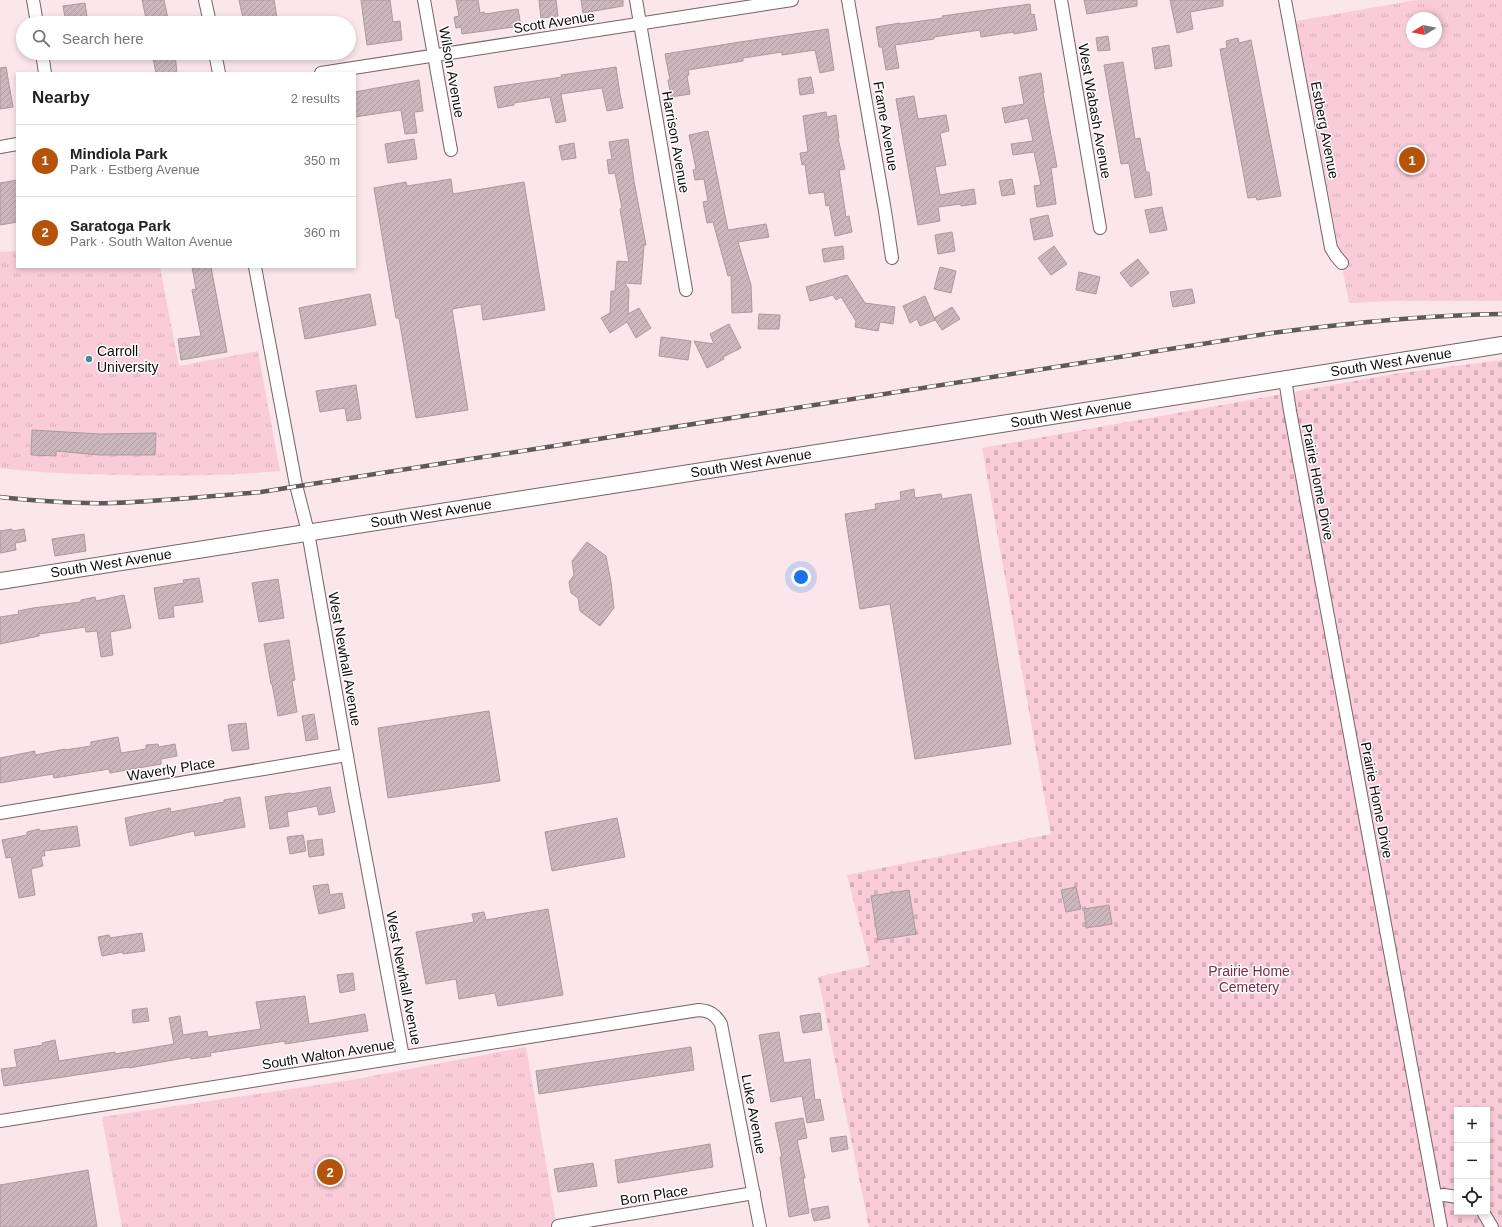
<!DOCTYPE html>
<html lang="en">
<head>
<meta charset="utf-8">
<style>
  body { margin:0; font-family:Helvetica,sans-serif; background:#f6f6f6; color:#222 }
  .controls { position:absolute; right:12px; bottom:12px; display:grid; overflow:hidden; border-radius:0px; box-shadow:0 2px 6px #0003 }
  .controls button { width:36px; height:36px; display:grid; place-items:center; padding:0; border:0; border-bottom:1px solid #e0e0e0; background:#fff; color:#222; font:20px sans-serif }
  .compass { position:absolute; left:1406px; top:12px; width:36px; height:36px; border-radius:50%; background:#fff; box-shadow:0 2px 6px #0003; rotate:260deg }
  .you { position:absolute; left:801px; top:577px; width:14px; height:14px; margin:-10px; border:3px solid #fff; border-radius:50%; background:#1a73e8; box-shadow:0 0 0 6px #1a73e833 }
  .badge { display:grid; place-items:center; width:26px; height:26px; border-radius:50%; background:#b45309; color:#fff; font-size:13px; font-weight:700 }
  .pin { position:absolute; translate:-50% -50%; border:2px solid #fff; box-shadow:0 1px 4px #0006 }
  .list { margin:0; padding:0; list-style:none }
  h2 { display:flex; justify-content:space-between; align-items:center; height:52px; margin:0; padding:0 16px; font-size:17px }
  h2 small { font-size:13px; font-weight:400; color:#767676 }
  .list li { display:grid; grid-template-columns:26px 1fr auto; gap:12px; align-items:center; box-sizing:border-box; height:72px; padding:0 16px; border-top:1px solid #e0e0e0 }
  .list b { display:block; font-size:15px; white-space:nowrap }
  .list p { margin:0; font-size:13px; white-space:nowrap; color:#767676 }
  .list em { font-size:13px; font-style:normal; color:#767676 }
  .icon { flex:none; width:22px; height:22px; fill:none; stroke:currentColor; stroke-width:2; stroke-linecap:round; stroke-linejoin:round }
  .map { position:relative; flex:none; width:1502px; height:1227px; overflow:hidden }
  .search { position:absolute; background:#fff; box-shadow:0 2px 6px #0003; left:16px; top:16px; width:340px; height:44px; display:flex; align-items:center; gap:10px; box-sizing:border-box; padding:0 14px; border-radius:22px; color:#767676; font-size:15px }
  .panel { position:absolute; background:#fff; box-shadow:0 2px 6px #0003; left:16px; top:72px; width:340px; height:196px; border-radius:0px }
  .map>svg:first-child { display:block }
</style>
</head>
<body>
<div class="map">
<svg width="1502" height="1227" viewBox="0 0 1502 1227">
  <defs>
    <pattern id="cemetery-stones" width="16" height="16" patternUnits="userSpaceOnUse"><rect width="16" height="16" fill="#faccd9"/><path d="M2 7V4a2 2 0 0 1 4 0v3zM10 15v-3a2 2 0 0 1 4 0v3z" fill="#d5aeb9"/></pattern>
    <pattern id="park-tufts" width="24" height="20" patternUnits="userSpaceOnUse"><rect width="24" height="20" fill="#faccd9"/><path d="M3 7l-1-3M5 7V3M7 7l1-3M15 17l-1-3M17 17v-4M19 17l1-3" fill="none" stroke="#d5aeb9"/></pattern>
    <pattern id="building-hatch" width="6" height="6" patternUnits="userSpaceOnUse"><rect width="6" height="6" fill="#cbb7bd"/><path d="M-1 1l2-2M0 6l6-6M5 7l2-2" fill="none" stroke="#ad9ca1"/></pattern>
  </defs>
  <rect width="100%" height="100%" fill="#fae6eb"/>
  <path fill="url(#cemetery-stones)" fill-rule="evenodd" d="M1502,360V1227H869L818,977L870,965L847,875L1051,834L982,448L1394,374ZM1457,1110H1487V1212H1457Z"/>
  <path fill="url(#park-tufts)" fill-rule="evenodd" d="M1417,0H1502V301H1394L1349,303L1296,21ZM1412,18H1436V42H1412Z
    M17,251V267H160L179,366L258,351L280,471C226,476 173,476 119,475C79,474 39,473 0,468V252Z
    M526,1047L557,1227H122L102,1117L351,1080Z"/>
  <path fill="url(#building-hatch)" stroke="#ab999e" d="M142,0H164L169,23H147Z
    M239,0H274L278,23H244Z
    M361,0H390L393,22L400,21L402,40L367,45Z
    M456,0H478L480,13L484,12L485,14L518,9L521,26L462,34L461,27L456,28L454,17L459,16Z
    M539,0H556L558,16L541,18Z
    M581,0H623V6L583,13Z
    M1084,0H1137V6L1087,14Z
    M1170,0H1223V6L1190,12L1193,29L1177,33Z
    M85,3L88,23H66L63,6Z
    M1030,4L1031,15L1034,14L1037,30L1014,34V32L981,37L980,30L934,37V39L895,45L899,68L886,70L882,47H879L876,27L900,23V24L943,18L942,16Z
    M828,29L834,70L820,73L815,50L782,55V52L743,58V61L688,70L689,75L687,76L690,94L671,97L668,80H670L665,54L740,42Z
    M1108,36L1110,50L1098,51L1096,38Z
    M1238,38L1239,43L1251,40L1281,196L1257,200L1256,197L1248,198L1220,49L1227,48L1226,41Z
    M1169,45L1172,66L1155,69L1152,48Z
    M152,53H175L177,73H156Z
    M1123,62L1135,139L1140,138L1146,172H1149L1152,195L1135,198L1129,163L1121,164L1104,65Z
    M6,67L13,107L0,109V68Z
    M616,67L620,94L623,108L607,111L602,88L561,94L566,121L556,123L550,97L514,103V105L498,108L494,87L562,77L561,75Z
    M1041,73L1044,93H1043L1057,167L1051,168L1056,204L1037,207L1034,186L1041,185L1034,152L1013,155L1011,144L1033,141L1028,118L1005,123L1002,108L1024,104L1019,77Z
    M811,77L814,93L800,95L798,79Z
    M419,80L423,111L414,112L417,133L405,134L401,110L355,117V92Z
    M914,96L918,119L946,115L949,131L940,133L946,165L935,167L940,195L974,189L976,204L961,206V204L938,207L940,221L918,225L896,99Z
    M826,112L827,117L836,115L839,138H838L845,169L839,170L846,217L849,216L852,232L835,236L829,205L826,206L824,192L809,194L805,164L802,165L800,153L808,152L803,116Z
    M708,131L728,230L766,224L769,237L738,242L751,285L752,312L732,313L731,275L728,276L713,222L707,223L703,202L708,201L704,179L695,180L693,170L696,169L689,135Z
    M414,139L417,159L388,163L385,144Z
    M628,139L634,181L646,245H644L641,284L625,283L629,290L628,314L639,308L651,328L636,338L627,322L610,333L601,318L610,313L611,291H615L617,261L629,262L620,209L622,208L615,173L609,174L607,160L612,159L609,142Z
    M574,143L576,158L562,160L559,146Z
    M451,179L453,194L524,182L545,310L483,320L481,304L452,309L468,410L416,418L399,318H396L374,188L406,182L407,186Z
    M1012,179L1015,194L1002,196L999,181Z
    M17,180V222L0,225V183Z
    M1162,207L1167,230L1150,233L1145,210Z
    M1048,215L1053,236L1034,240L1030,219Z
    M952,232L955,251L938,254L935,235Z
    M843,246L844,259L824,262L822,249Z
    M1054,246L1067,264L1051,275L1038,258Z
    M1138,259L1149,273L1131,287L1120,273Z
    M192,267H211L227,352L181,360L178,339L201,336L192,290L196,289Z
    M940,267L956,271L951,293L934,289Z
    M1079,272L1100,277L1096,294L1076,290Z
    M847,275L865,303L895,307L893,324L880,322L878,331L855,327L856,321L841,297L836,300L833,295L810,301L806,287Z
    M1192,289L1195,303L1173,307L1170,292Z
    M370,294L376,325L305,339L299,308Z
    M925,296L935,320L920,326L917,319L910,323L903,306Z
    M952,307L960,319L942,330L934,318Z
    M759,314L780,315L779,329H758Z
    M729,324L741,348L723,357L724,359L707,368L694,341L714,344L710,334Z
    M661,337L691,341L688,360L659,356Z
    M356,385L361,419L347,421L345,408L320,412L316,391Z
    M32,430L100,434L156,433L155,455H100L56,451V456L31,455Z
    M914,489L915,498L941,494L942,499L971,494L1011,744L915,759L890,604L860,609L845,514L876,509L875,504L901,500L900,492Z
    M12,529V531L24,529L26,541L15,543L16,550L0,553V531Z
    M84,534L86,551L55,556L52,539Z
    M587,542L606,556L611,582L614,608L600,626L580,611L578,598L571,593L569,582L574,575L572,561Z
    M199,578L203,602L173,606L174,617L159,619L154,588L184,583L183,580Z
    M278,579L284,618L259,622L252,583Z
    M124,595L131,628L110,632L113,655L101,657L97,631L86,632L85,627L39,634V636L0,644V617L19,614L18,611L33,608L81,602V600L95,597L96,601Z
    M289,640L295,680L292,681L297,712L278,716L272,684H271L264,644Z
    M489,711L500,781L388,798L378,728Z
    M314,714L318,739L306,741L302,716Z
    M246,723L249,749L232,751L228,725Z
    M118,737L121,753L146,749V745L158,744L159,747L175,744L177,756L161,759V764L110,773L109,769L54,778L53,774L0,783V758L35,751V755L65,749V750L91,746V742Z
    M330,787L335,812L319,815L317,806L287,812L289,826L270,829L265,797L290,793L291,794Z
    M240,797L245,827L195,836L194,831L130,846L125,818L170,808L171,812L224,802V800Z
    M617,818L625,857L552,871L545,832Z
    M77,826L80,846L44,851L45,856H41L43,866L31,869L35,895L19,898L11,857L6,858L2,840L27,835V832L39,829L40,831Z
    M303,835L306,851L290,854L287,837Z
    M322,839L324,855L309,857L307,841Z
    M328,884L330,895L342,893L345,908L319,914L313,886Z
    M1076,887L1081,909L1066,912L1061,890Z
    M909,890L916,934L878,940L871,896Z
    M1109,905L1112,924L1086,928L1084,909Z
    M548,909L563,995L498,1006L495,993L459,999L456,979L426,984L416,932L474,922L472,914L484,912L486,920Z
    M142,933L145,951L123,954V952L102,956L98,937L109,935L110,938Z
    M353,973L355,990L340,993L337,975Z
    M305,996L309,1024L365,1014L368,1031L285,1044V1041L210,1053L211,1056L191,1059L190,1057L129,1068V1067L4,1086L1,1069L17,1067L14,1050L43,1045L42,1043L55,1040L59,1061L115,1052V1054L174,1044L169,1018L180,1016L183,1035L207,1031L208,1037L261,1029L256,1002Z
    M147,1008L149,1021L133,1023L132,1010Z
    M820,1013L822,1030L803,1033L800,1016Z
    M779,1032L784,1063L810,1059L815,1100L820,1099L824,1120L807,1123L802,1096L771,1102L759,1035Z
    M691,1047L694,1070L539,1094L536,1071Z
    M803,1118L807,1138L797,1140L805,1178H803L809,1213L789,1217L780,1157H782L775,1123Z
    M846,1136L848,1149L832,1152L830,1138Z
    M710,1144L713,1167L618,1183L615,1160Z
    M593,1163L597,1186L558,1192L554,1169Z
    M88,1170L97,1227H0V1185Z
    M828,1206L830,1218L814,1221L811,1209Z"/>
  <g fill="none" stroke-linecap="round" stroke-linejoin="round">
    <g stroke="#746368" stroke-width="14">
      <path id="minor" d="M33,0L37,23
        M205,0L210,23
        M424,0L451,150
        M636,0L686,290
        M848,0L885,211L892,258
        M1061,0L1100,228
        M1285,0L1331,248L1336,256L1342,263
        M42,53L45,73
        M215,53L219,73
        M321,73L792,0
        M0,147L17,144
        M255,267L296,485L308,532L354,796L403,1057
        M1285,379L1290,411L1441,1227
        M0,813L347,755
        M0,1121L699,1010C710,1011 715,1014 721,1024L760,1227
        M1436,1196L1444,1195L1457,1197
        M1483,1212L1492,1227
        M558,1226L754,1193"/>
    </g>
    <g stroke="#746368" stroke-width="18">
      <path id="tertiary" d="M0,581L932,435L1502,345"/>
    </g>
    <use href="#minor" stroke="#fff" stroke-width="12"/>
    <use href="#tertiary" stroke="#fff" stroke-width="16"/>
    <g stroke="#62575a" stroke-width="4.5">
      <path id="rail" d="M0,497C37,501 75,504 112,503C162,501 212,496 261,492L1272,333C1349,323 1425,315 1502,314"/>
    </g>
    <use href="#rail" stroke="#fff" stroke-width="3" stroke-dasharray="9" stroke-linecap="butt"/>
  </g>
  <circle fill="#458b96" stroke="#fff" stroke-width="1.5" cx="89" cy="359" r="4"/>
  <g text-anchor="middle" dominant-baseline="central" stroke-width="3" stroke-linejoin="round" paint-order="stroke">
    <g font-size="14" fill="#100a0b" stroke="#fff">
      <text transform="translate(554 22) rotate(-9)">Scott Avenue</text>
      <text transform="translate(452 72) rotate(80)">Wilson Avenue</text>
      <text transform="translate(1095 111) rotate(80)">West Wabash Avenue</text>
      <text transform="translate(886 126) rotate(80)">Frame Avenue</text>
      <text transform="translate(1325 130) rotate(79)">Estberg Avenue</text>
      <text transform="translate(676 142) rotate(80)">Harrison Avenue</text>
      <text transform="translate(1391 362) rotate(-9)">South West Avenue</text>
      <text transform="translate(1071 413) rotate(-9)">South West Avenue</text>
      <text transform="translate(751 463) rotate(-9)">South West Avenue</text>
      <text transform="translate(1318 482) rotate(79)">Prairie Home Drive</text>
      <text transform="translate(431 513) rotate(-9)">South West Avenue</text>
      <text transform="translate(111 563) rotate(-9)">South West Avenue</text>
      <text transform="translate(345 659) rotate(80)">West Newhall Avenue</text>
      <text transform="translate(171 769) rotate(-9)">Waverly Place</text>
      <text transform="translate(1377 800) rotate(79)">Prairie Home Drive</text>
      <text transform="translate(404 978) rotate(79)">West Newhall Avenue</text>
      <text transform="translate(328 1054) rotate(-9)">South Walton Avenue</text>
      <text transform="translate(754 1114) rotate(79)">Luke Avenue</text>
      <text transform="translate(654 1195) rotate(-9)">Born Place</text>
    </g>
    <g font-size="14" fill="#100a0b" stroke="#fff" text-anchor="start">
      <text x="97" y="351">Carroll<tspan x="97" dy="16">University</tspan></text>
    </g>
    <g font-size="14" fill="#782b48" stroke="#fff">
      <text x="1249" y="971">Prairie Home<tspan x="1249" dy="16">Cemetery</tspan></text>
    </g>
  </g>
</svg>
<div class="controls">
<button>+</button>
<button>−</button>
<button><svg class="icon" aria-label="locate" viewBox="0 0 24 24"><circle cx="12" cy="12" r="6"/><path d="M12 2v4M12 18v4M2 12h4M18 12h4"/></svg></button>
</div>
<svg class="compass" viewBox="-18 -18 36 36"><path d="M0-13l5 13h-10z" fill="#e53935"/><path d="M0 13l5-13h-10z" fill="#767676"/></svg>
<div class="you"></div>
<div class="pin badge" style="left:1412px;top:160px">1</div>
<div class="pin badge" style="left:330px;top:1172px">2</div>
<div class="search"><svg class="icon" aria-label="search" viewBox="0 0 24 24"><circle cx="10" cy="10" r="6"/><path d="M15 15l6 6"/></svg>Search here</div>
<section class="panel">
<h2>Nearby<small>2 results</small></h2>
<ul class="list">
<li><span class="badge">1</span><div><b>Mindiola Park</b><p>Park · Estberg Avenue</p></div><em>350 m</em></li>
<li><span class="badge">2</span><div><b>Saratoga Park</b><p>Park · South Walton Avenue</p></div><em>360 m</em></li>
</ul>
</section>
</div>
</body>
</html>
